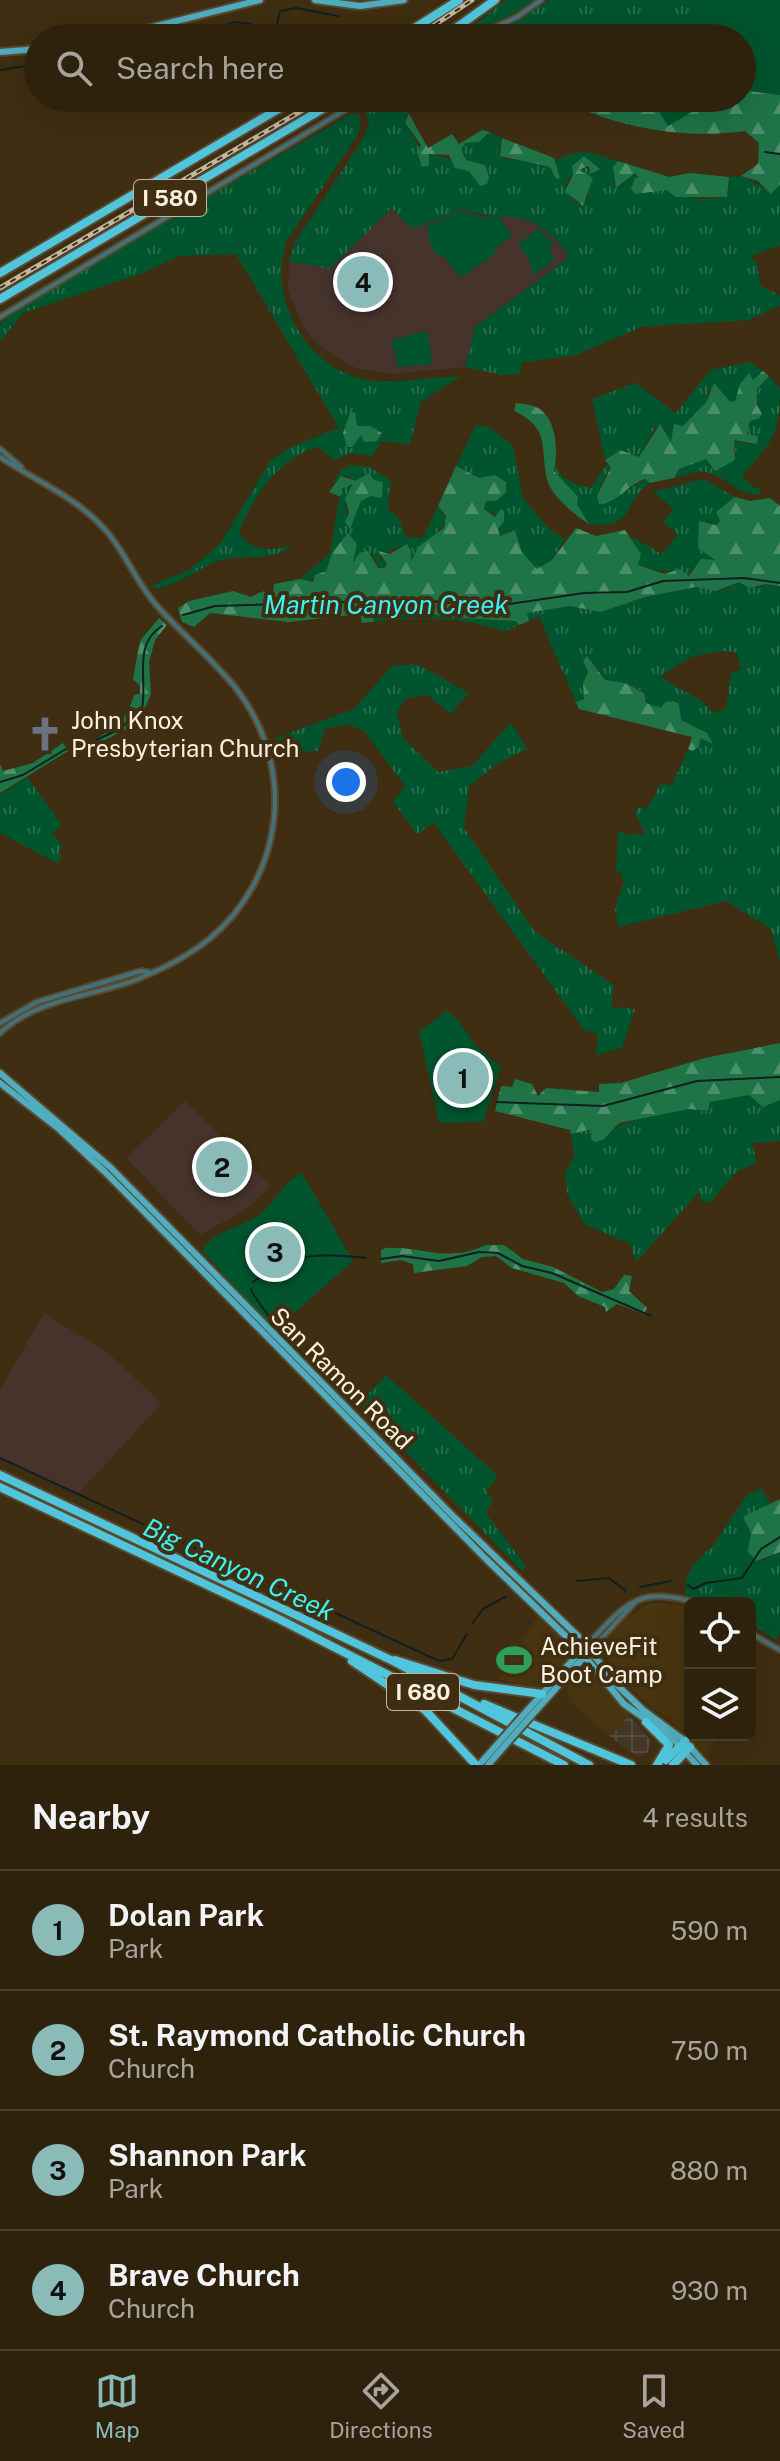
<!DOCTYPE html>
<html lang="en">
<head>
<meta charset="utf-8">
<style>
  body { margin:0; font-family:"Public Sans",sans-serif; background:#372a16; color:#f1f3f6 }
  .controls { position:absolute; right:24px; bottom:24px; display:grid; overflow:hidden; border-radius:12px; box-shadow:0 8px 32px #0002 }
  .controls button { width:72px; height:72px; display:grid; place-items:center; padding:0; border:0; border-bottom:2px solid #4a3f2e; background:#2f220d; color:#f1f3f6; font:40px sans-serif }
  .you { position:absolute; left:346px; top:782px; width:28px; height:28px; margin:-20px; border:6px solid #fff; border-radius:50%; background:#1a73e8; box-shadow:0 0 0 12px #1a73e833 }
  .badge { display:grid; place-items:center; width:52px; height:52px; border-radius:50%; background:#8bbbb9; color:#111; font-size:26px; font-weight:700 }
  .pin { position:absolute; translate:-50% -50%; border:4px solid #fff; box-shadow:0 2px 8px #0006 }
  .list { margin:0; padding:0; list-style:none }
  h2 { display:flex; justify-content:space-between; align-items:center; height:104px; margin:0; padding:0 32px; font-size:34px }
  h2 small { font-size:26px; font-weight:400; color:#a7a49d }
  .list li { display:grid; grid-template-columns:52px 1fr auto; gap:24px; align-items:center; box-sizing:border-box; height:120px; padding:0 32px; border-top:2px solid #4a3f2e }
  .list b { display:block; font-size:30px; white-space:nowrap }
  .list p { margin:0; font-size:26px; white-space:nowrap; color:#a7a49d }
  .list em { font-size:26px; font-style:normal; color:#a7a49d }
  .icon { flex:none; width:44px; height:44px; fill:none; stroke:currentColor; stroke-width:2; stroke-linecap:round; stroke-linejoin:round }
  .map { position:relative; flex:none; width:780px; height:1765px; overflow:hidden }
  .search { position:absolute; background:#2f220d; box-shadow:0 8px 32px #0002; left:24px; right:24px; top:24px; height:88px; display:flex; align-items:center; gap:20px; box-sizing:border-box; padding:0 28px; border-radius:44px; color:#a7a49d; font-size:30px }
  .sheet { height:584px; background:#2f220d }
  nav { display:flex; justify-content:space-around; align-items:center; box-sizing:border-box; height:112px; border-top:2px solid #4a3f2e; background:#2f220d; font-size:22px; color:#a7a49d }
  nav a { display:grid; justify-items:center; gap:4px }
  nav .on { color:#8bbbb9 }
  .map>svg:first-child { display:block }
</style>
</head>
<body>
<div class="map">
<svg width="780" height="1765" viewBox="0 0 780 1765">
  <defs>
    <pattern id="industrial-grid" width="8" height="8" patternUnits="userSpaceOnUse" patternTransform="scale(2)"><rect width="8" height="8" fill="#423727"/><path d="M0 4h8M4 0v8" fill="none" stroke="#554b3c"/></pattern>
    <pattern id="grass-tufts" width="24" height="20" patternUnits="userSpaceOnUse" patternTransform="scale(2)"><rect width="24" height="20" fill="#00542e"/><path d="M3 7l-1-3M5 7V3M7 7l1-3M15 17l-1-3M17 17v-4M19 17l1-3" fill="none" stroke="#266d4c"/></pattern>
    <pattern id="forest-firs" width="22" height="20" patternUnits="userSpaceOnUse" patternTransform="scale(2)"><rect width="22" height="20" fill="#1f7447"/><path d="M5 1l3.5 6h-7zM16 11l3.5 6h-7z" fill="#4c8f6a"/></pattern>
  </defs>
  <rect width="100%" height="100%" fill="#3f2e11"/>
  <path fill="#48340e" d="M658,1603L690,1606V1735H719L707,1756L686,1733L633,1691L600,1651L624,1619L648,1604Z
    M538,1615L574,1651L539,1690L498,1679Z
    M585,1667L629,1715L610,1737L569,1701L567,1691L570,1680Z"/>
  <path fill="url(#industrial-grid)" d="M629,1715L652,1742L647,1753L638,1757L610,1737Z"/>
  <path fill="#46342c" d="M392,208L412,229L463,209L483,217L499,214L538,221L566,250L568,258L475,327L465,367L391,374L356,368L322,348L305,330L288,290L289,261L329,269Z
    M185,1101L270,1186L245,1210L200,1235L126,1158Z
    M44,1313L108,1353L162,1403L78,1494L0,1458V1390Z"/>
  <path fill="url(#grass-tufts)" fill-rule="evenodd" d="M506,0H535L510,16L458,38Z
    M549,0H780L742,38H482L520,20Z
    M375,98H399L409,114L405,122L426,159L428,154C447,156 472,165 480,186L489,176L485,165L466,160L461,150L465,143H473L489,132L502,138L499,152L504,159C519,160 536,163 550,167L553,174L557,163L554,158L559,160C578,145 597,155 618,161L614,183L619,187L635,173L639,178L631,186L642,190H668L697,199L722,198L728,193L729,177L741,176L773,192L780,184V245L752,256L753,261L757,262L760,285L780,296V305L749,320L641,327L576,355L522,363L520,374L501,375L465,367L475,327L568,258C566,248 560,244 553,237C524,208 497,222 463,209L412,229L392,208L329,269L289,261L295,242L363,139L369,124L365,108ZM584,157L597,165L579,170L592,178L587,200L576,204L565,185Z
    M352,113L360,115L359,133L286,242C267,301 309,374 374,381C401,383 433,377 461,376L421,402L410,445L382,441L372,456L349,453L335,460L317,447C278,459 254,496 239,532C249,551 275,553 293,544C275,562 249,555 226,559C201,564 182,586 155,588L150,586L189,570L220,544L271,460L289,448L339,428L236,254L179,256L143,273L23,313L0,342V324L30,300Z
    M750,362L763,371L753,381L745,379L736,401L730,402L709,389L707,401L683,426L679,425L672,442L666,438L665,429L656,426L639,457L615,453L605,460L592,399L635,383L676,413L710,370Z
    M769,376L780,388C780,435 773,441 742,475L751,486L759,488L760,494C737,496 727,476 706,472C695,470 685,476 674,478L679,469L706,459L711,467L720,469L736,455L734,441L753,444L747,434L750,421L759,412L757,388Z
    M476,425L491,428L513,446L523,498L547,527L565,539L552,560L537,569L522,552L517,533L510,531L500,537L497,516L484,509L486,501L506,482L495,475L479,478L456,466Z
    M611,464L600,488L603,505L645,479L650,483C621,503 636,530 589,524L577,504V497L553,471L555,466C561,480 578,485 591,488L606,465Z
    M351,465L369,467L391,480L388,504L390,511L398,517L406,537L423,538L438,506L447,520L430,541L418,547L411,561L410,555L401,546L378,556L387,564L380,569L371,553L359,556L353,563L356,548L339,543L326,571L306,583L300,579L330,553L341,489L353,483L345,498L347,518L361,501L356,481L344,475L333,484L341,470Z
    M703,479L735,497L716,512L720,522L716,525L707,521C694,550 700,540 715,561L706,559L691,570L689,576C671,569 659,574 638,564L640,552L632,544V537L662,554L678,534L663,522L674,509L653,492Z
    M739,582L757,588L766,584L780,586V963L771,929L726,901L619,927L615,909L624,881L620,872L616,871L618,831L630,835L645,834L635,813L638,808H647L661,784L672,785L688,749L692,751L700,738L704,739L703,731L681,721L679,704L675,701L666,702L660,709L646,703L644,692L625,683L605,680L596,666L583,661C590,673 583,686 584,699L576,702L539,617L529,621L526,613L569,606L601,612L645,597L696,587L723,590ZM721,651L736,652L741,669L731,673L726,708L712,713C700,693 677,692 661,676L691,657Z
    M412,608L444,617L516,621L519,625L504,632C465,616 414,617 373,622V615Z
    M417,664L469,693L451,714L426,694L406,699L397,712L403,738L438,772L472,766L511,722L527,749L497,764L469,786L464,828L535,932L614,985L611,1007L635,1009L622,1048L596,1055L598,1034L584,1030L434,823L417,834L393,802L405,786L364,731L348,724L325,729L318,751L281,753L276,738L354,709L392,666Z
    M27,777L62,825L52,833L63,847L58,852L62,858L57,863L0,833V795Z
    M749,1095L763,1107L780,1100V1141L752,1143L757,1162L736,1172L710,1203L701,1201L700,1191L636,1262L630,1244L584,1224L567,1193L565,1174L574,1156L571,1134L592,1129L591,1134L607,1135C615,1121 673,1111 690,1109C697,1108 700,1113 708,1111L710,1102Z
    M386,1375L498,1476L486,1491L493,1500L486,1513L526,1566L522,1571L359,1404Z
    M761,1488L770,1504L755,1511L746,1525L751,1533L748,1551L764,1560L780,1552V1631L776,1641L750,1622V1603H709L685,1595L687,1577L694,1564L715,1543L746,1496Z"/>
  <path fill="url(#forest-firs)" d="M780,29V184L771,194L758,181L741,176L758,164L759,143L745,131C681,140 615,127 557,98H635L640,103L653,98L654,107L659,103L742,98V79Z
    M409,114L428,148L452,134L459,144L482,130L489,132L479,142L465,143L461,150L466,160L485,165L489,177L487,184L480,186L469,171L455,168L449,155L429,154V165L422,167L418,154L421,145L405,122Z
    M502,138L554,158L560,178L556,179L550,167L500,156Z
    M584,156L600,169L593,173L588,166L579,170L593,178L583,206L565,191L573,175L572,166Z
    M618,161L669,177L690,173L729,177L727,197H675L667,190L635,194L631,189L635,178H639L635,173L616,188L613,167Z
    M763,371L769,376L757,389V405L762,414L760,418L750,421L747,434L758,436L757,444L734,440L735,460L715,471L706,459L679,469L674,478L650,483L645,479C628,484 617,504 599,504L597,496L611,467L605,460L620,450L639,457L660,424L671,442L674,424L683,426L707,401L714,383L730,402L735,401L740,384L749,373L753,380Z
    M516,403C523,404 535,405 541,410C557,422 558,454 554,471L578,497L577,504L589,524C575,515 551,496 547,479C540,448 551,428 514,411Z
    M355,412L357,426H370L382,433L377,441L364,442L361,435L352,447H347L343,433L350,413Z
    M456,466L479,478L495,475L506,482V492L496,501H486L484,509L495,517L501,509L504,511V521L498,529L500,536L515,530L522,552L537,569L552,560L576,528L596,536L625,530L641,554L638,564L641,566L665,574L679,569L689,576L701,559L715,560L698,548L699,521L716,525L720,521L716,512L735,497L750,501L770,498L780,506V586L766,584L749,588L739,582L716,591L696,587L645,597L601,612L569,606L527,613L529,621L519,625L516,621L444,617L412,608L374,615L373,622L362,623L360,614L289,622L210,613L194,627L182,622L178,608L189,601L233,591L251,597L264,591L268,597L273,594L274,584L300,579L313,582L315,575L326,571L333,551L348,533L357,544L353,563L359,553L368,551L378,568H384L387,564L378,551L390,554L407,544L411,551V561L418,547L444,528L446,516L438,506Z
    M369,473L374,480L383,482L382,498L371,496L361,501L350,529L345,522L349,513L345,498L353,484L341,489V497L329,492L341,476L356,481Z
    M159,618L167,625L155,640L149,662L151,694L145,708L147,717L134,719L125,730L84,750L81,745C108,734 126,724 134,695L140,694V686L133,679L140,641Z
    M587,656L605,680L625,683L644,693L646,703L660,708L666,702L674,701L679,704L681,720L707,733L713,744L700,738L699,747L692,751L688,749L692,737L579,709L576,702L584,699L583,683L588,672L583,661Z
    M63,743L68,751L0,793V764L3,771L33,763Z
    M780,1043V1100L763,1107L749,1095L710,1102L708,1111L689,1109L619,1123L603,1140L595,1142L591,1139L592,1129L571,1134L570,1130L495,1111L501,1086L512,1087L515,1079L532,1084L538,1096L546,1088L599,1092V1084L621,1083L705,1058Z
    M486,1245H504L523,1259L553,1267L602,1292L614,1289L624,1275L632,1276L629,1291L647,1308L644,1314L617,1304L606,1312L605,1307L578,1296L564,1283L512,1268L496,1256L482,1257L467,1266L414,1273L413,1264L401,1260L381,1263V1250L386,1248C425,1246 444,1264 486,1245Z
    M780,1499V1552L756,1561L748,1551L751,1533L743,1517Z"/>
  <path fill="#00542e" d="M701,0H780V95L742,90V38H627L680,26Z
    M651,98H715L668,126Z
    M460,211L482,217L499,216L512,236L495,249V254L463,276L458,275L445,258L436,254L429,240L427,226Z
    M539,228L554,244L548,249L555,260L532,275L530,261L518,245Z
    M428,331L432,364L398,367L391,340Z
    M446,1011L458,1020L476,1046L501,1067L483,1122L439,1123L419,1032Z
    M302,1173L353,1261L275,1330L202,1251C213,1230 244,1228 261,1213C277,1200 282,1184 302,1173Z"/>
  <g fill="none" stroke-linecap="round" stroke-linejoin="round">
    <path stroke="#101f1f" stroke-width="2" d="M206,32L235,22L252,24L258,32L276,28L280,11L296,8L338,16
      M185,38L196,34
      M0,70L38,64
      M765,152L780,154
      M183,615L215,606L375,601L421,600L489,607L584,593L627,592L663,581L744,578L780,583
      M83,746L120,729L142,708C148,681 132,644 162,626
      M0,782L23,775L66,749
      M496,1102L603,1106L697,1081L780,1077
      M381,1259L402,1256L439,1261L479,1252L498,1253L522,1266L552,1273L651,1316
      M253,1282C295,1252 317,1253 366,1258
      M251,1289C256,1304 292,1343 304,1357
      M0,1458L439,1661L452,1659L467,1634
      M577,1581L609,1578L626,1591
      M688,1585L693,1589L706,1583L742,1578L761,1549L780,1537
      M640,1587L671,1581
      M472,1624L483,1609L505,1597"/>
    <g stroke="#59492e" stroke-width="8">
      <path id="minor" d="M472,38L517,17L541,0
        M0,317L365,98
        M0,449L21,467
        M0,457C36,481 80,499 108,533C128,557 138,586 159,608C184,636 216,662 238,691C297,770 284,878 208,940C188,956 162,969 140,978C94,997 38,997 0,1033
        M0,1023L37,1002L141,971L148,972
        M750,1633L780,1650
        M587,1645C624,1606 637,1584 697,1603
        M590,1651L636,1601"/>
    </g>
    <g stroke="#59492e" stroke-width="10">
      <path id="major" d="M315,0L360,6L404,0
        M109,38L260,0
        M0,52L38,49
        M0,1073L110,1167L455,1518L582,1640L615,1683L643,1710L685,1741L706,1765
        M0,1083L59,1129L105,1172L486,1559L576,1646L624,1704L671,1737L697,1765
        M525,1713L581,1651
        M531,1716L585,1656
        M479,1765L495,1747
        M488,1765L501,1750"/>
    </g>
    <g stroke="#59492e" stroke-width="12">
      <path id="highway" d="M399,38L459,0
        M442,38L495,0
        M0,273L297,98
        M0,299L341,98
        M0,1475L391,1660L589,1765
        M0,1487L279,1619L564,1765
        M395,1660L474,1685L542,1694
        M352,1661L425,1710L476,1765
        M484,1704L631,1765
        M646,1722L669,1745L657,1765
        M666,1760L685,1741
        M673,1765L690,1747"/>
    </g>
    <use href="#minor" stroke="#467078" stroke-width="4"/>
    <use href="#major" stroke="#50adbf" stroke-width="6"/>
    <use href="#highway" stroke="#51c5db" stroke-width="8"/>
    <g stroke="#c3b6a2" stroke-width="5">
      <path id="rail" d="M415,38L472,0
        M0,288L323,98"/>
    </g>
    <use href="#rail" stroke="#3f2e11" stroke-width="2" stroke-dasharray="6" stroke-linecap="butt"/>
    <g stroke="#59492e" stroke-width="10" stroke-linecap="butt">
      <path id="major-bridge" d="M495,1747L525,1713
        M501,1750L531,1716"/>
    </g>
    <use href="#major-bridge" stroke="#50adbf" stroke-width="6"/>
  </g>
  <defs>
    <g id="church-bare" transform="scale(2.76)"><path d="M-1.2-6h2.4v3.5h3.3v2.4h-3.3V6h-2.4V-.1h-3.3v-2.4h3.3Z" fill="#6b7280" stroke="#3f2e11" stroke-width="2.5" paint-order="stroke"/></g>
    <g id="stadium-bare" transform="scale(2.76)"><path d="M0-5a6.5 5 0 1 0 0 10a6.5 5 0 1 0 0-10ZM-3.5-1.8h7v3.6h-7Z" fill="#2e9e5b" stroke="#3f2e11" stroke-width="2.5" paint-order="stroke"/></g>
  </defs>
  <g fill-rule="evenodd">
    <use href="#church-bare" x="45" y="734"/>
    <use href="#stadium-bare" x="514" y="1660"/>
  </g>
  <g text-anchor="middle" dominant-baseline="central" stroke-width="8" stroke-linejoin="round" paint-order="stroke">
    <g fill="#3f2e11" stroke="#c3b6a2" stroke-width="2">
      <rect x="134" y="180" width="72" height="36" rx="6"/>
      <rect x="387" y="1674" width="72" height="36" rx="6"/>
    </g>
    <g font-size="22" font-weight="bold" fill="#fbf1e0">
      <text x="170" y="198">I 580</text>
      <text x="423" y="1692">I 680</text>
    </g>
    <g font-size="24" fill="#fbf1e0" stroke="#3f2e11" text-anchor="start">
      <text x="71" y="720">John Knox<tspan x="71" dy="28">Presbyterian Church</tspan></text>
      <text x="540" y="1646">AchieveFit<tspan x="540" dy="28">Boot Camp</tspan></text>
    </g>
    <g font-size="24" fill="#fbf1e0" stroke="#3f2e11">
      <text transform="translate(342 1378) rotate(45)">San Ramon Road</text>
    </g>
    <g font-size="26" font-style="italic" fill="#3df0f2" stroke="#3f2e11">
      <text x="386" y="604">Martin Canyon Creek</text>
      <text transform="translate(239 1569) rotate(25)">Big Canyon Creek</text>
    </g>
  </g>
</svg>
<div class="controls">
<button><svg class="icon" aria-label="locate" viewBox="0 0 24 24"><circle cx="12" cy="12" r="6"/><path d="M12 2v4M12 18v4M2 12h4M18 12h4"/></svg></button>
<button><svg class="icon" aria-label="layers" viewBox="0 0 24 24"><path d="M12 4l9 5-9 5-9-5zM3 14l9 5 9-5"/></svg></button>
</div>
<div class="you"></div>
<div class="pin badge" style="left:463px;top:1078px">1</div>
<div class="pin badge" style="left:222px;top:1167px">2</div>
<div class="pin badge" style="left:275px;top:1252px">3</div>
<div class="pin badge" style="left:363px;top:282px">4</div>
<div class="search"><svg class="icon" aria-label="search" viewBox="0 0 24 24"><circle cx="10" cy="10" r="6"/><path d="M15 15l6 6"/></svg>Search here</div>
</div>
<section class="sheet">
<h2>Nearby<small>4 results</small></h2>
<ul class="list">
<li><span class="badge">1</span><div><b>Dolan Park</b><p>Park</p></div><em>590 m</em></li>
<li><span class="badge">2</span><div><b>St. Raymond Catholic Church</b><p>Church</p></div><em>750 m</em></li>
<li><span class="badge">3</span><div><b>Shannon Park</b><p>Park</p></div><em>880 m</em></li>
<li><span class="badge">4</span><div><b>Brave Church</b><p>Church</p></div><em>930 m</em></li>
</ul>
</section>
<nav>
<a class="on"><svg class="icon" aria-label="map" viewBox="0 0 24 24"><path d="M3 6l6-2 6 2 6-2v14l-6 2-6-2-6 2zM9 4v14M15 6v14"/></svg>Map</a>
<a><svg class="icon" aria-label="directions" viewBox="0 0 24 24"><path d="M12 3l9 9-9 9-9-9zM9 14v-3h6M13 9l2 2-2 2"/></svg>Directions</a>
<a><svg class="icon" aria-label="saved" viewBox="0 0 24 24"><path d="M7 4h10v16l-5-4-5 4z"/></svg>Saved</a>
</nav>
</body>
</html>
